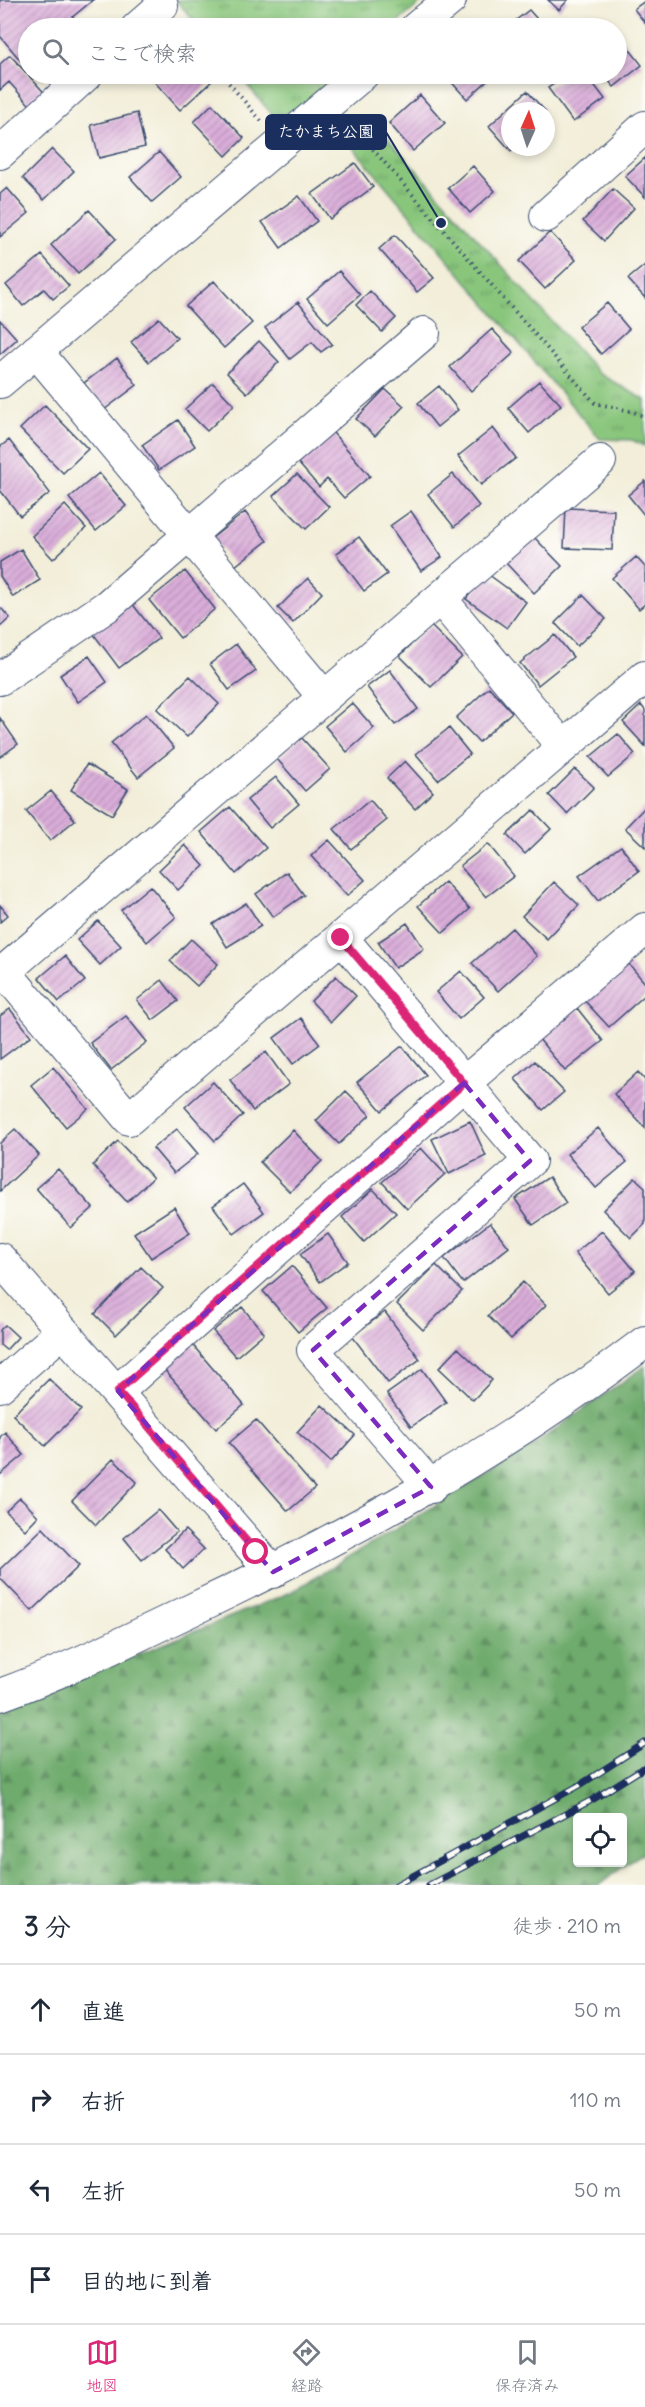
<!DOCTYPE html>
<html lang="ja">
<head>
<meta charset="utf-8">
<style>
  body { margin:0; font-family:Delius,"Klee One",sans-serif; background:#f2f2f3; color:#1f2937 }
  .controls { position:absolute; right:18px; bottom:18px; display:grid; overflow:hidden; border-radius:6px; box-shadow:0 3px 9px #0003 }
  .controls button { width:54px; height:54px; display:grid; place-items:center; padding:0; border:0; border-bottom:2px solid #e0e1e3; background:#fff; color:#1f2937; font:30px sans-serif }
  .compass { position:absolute; left:501px; top:102px; width:54px; height:54px; border-radius:50%; background:#fff; box-shadow:0 3px 9px #0003; rotate:3deg }
  .stop { position:absolute; width:18px; height:18px; margin:-14px; border:4px solid #db2777; border-radius:50%; background:#fff }
  .stop.end { background:#db2777; border-color:#fff; box-shadow:0 2px 6px #0008 }
  .list { margin:0; padding:0; list-style:none }
  h2 { display:flex; justify-content:space-between; align-items:center; height:78px; margin:0; padding:0 24px; font-size:26px }
  h2 small { font-size:20px; font-weight:400; color:#747a83 }
  .list li { display:grid; grid-template-columns:39px 1fr auto; gap:18px; align-items:center; box-sizing:border-box; height:90px; padding:0 24px; border-top:2px solid #e0e1e3 }
  .list b { display:block; font-size:22px; white-space:nowrap }
  .list em { font-size:20px; font-style:normal; color:#747a83 }
  .icon { flex:none; width:33px; height:33px; fill:none; stroke:currentColor; stroke-width:2; stroke-linecap:round; stroke-linejoin:round }
  .map { position:relative; flex:none; width:645px; height:1885px; overflow:hidden }
  .search { position:absolute; background:#fff; box-shadow:0 3px 9px #0003; left:18px; right:18px; top:18px; height:66px; display:flex; align-items:center; gap:15px; box-sizing:border-box; padding:0 21px; border-radius:33px; color:#747a83; font-size:22px }
  .sheet { height:438px; background:#fff }
  nav { display:flex; justify-content:space-around; align-items:center; box-sizing:border-box; height:84px; border-top:2px solid #e0e1e3; background:#fff; font-size:16px; color:#747a83 }
  nav a { display:grid; justify-items:center; gap:3px }
  nav .on { color:#db2777 }
  .map>svg:first-child { display:block }
</style>
</head>
<body>
<div class="map">
<svg width="645" height="1885" viewBox="0 0 645 1885">
  <defs>
    <pattern id="forest-firs" width="22" height="20" patternUnits="userSpaceOnUse" patternTransform="scale(1.5)"><rect width="22" height="20" fill="#6eab6c"/><path d="M5 1l3.5 6h-7zM16 11l3.5 6h-7z" fill="#5a8c5c"/></pattern>
    <pattern id="park-tufts" width="24" height="20" patternUnits="userSpaceOnUse" patternTransform="scale(1.5)"><rect width="24" height="20" fill="#89c67c"/><path d="M3 7l-1-3M5 7V3M7 7l1-3M15 17l-1-3M17 17v-4M19 17l1-3" fill="none" stroke="#6fa169"/></pattern>
    <pattern id="building-hatch" width="6" height="6" patternUnits="userSpaceOnUse" patternTransform="scale(1.5)"><rect width="6" height="6" fill="#dbaeda"/><path d="M-1 1l2-2M0 6l6-6M5 7l2-2" fill="none" stroke="#b18eb4"/></pattern>
  </defs>
  <rect width="100%" height="100%" fill="#fdfcf7"/>
  <filter id="ink" filterUnits="userSpaceOnUse"><feTurbulence type="fractalNoise" baseFrequency=".0167" numOctaves="2"/><feDisplacementMap in="SourceGraphic" scale="12" xChannelSelector="R" yChannelSelector="G"/><feConvolveMatrix kernelMatrix="1 2 1 2 8 2 1 2 1" color-interpolation-filters="sRGB"/></filter>
  <filter id="wash" filterUnits="userSpaceOnUse"><feTurbulence type="fractalNoise" baseFrequency=".008" numOctaves="4" result="noise"/><feDisplacementMap in="SourceGraphic" scale="24" xChannelSelector="R" yChannelSelector="G"/><feGaussianBlur stdDeviation="1.35" result="paint"/><feColorMatrix in="noise" values="0 0 0 0 0 0 0 0 0 0 0 0 0 0 0 0 0 1.4 0 .05"/><feComposite in="paint" operator="in"/></filter>
  <g filter="url(#wash)">
    <rect width="100%" height="100%" fill="#f2eed9"/>
    <path fill="url(#forest-firs)" stroke="#446d65" stroke-width="1.5" fill-rule="evenodd" d="M645,1366V1851L599,1885H0V1707L55,1688L291,1592L517,1456ZM578,1818H622V1862H578Z"/>
    <path fill="url(#park-tufts)" stroke="#527a6d" stroke-width="1.5" d="M176,0H424L391,28H200Z
      M238,74H339L280,124Z
      M369,117L598,373L645,400V446L632,440L600,439L345,138Z"/>
    <g id="blocks">
      <path fill="url(#building-hatch)" d="M0,0H93L59,28H28V54L21,61L0,36Z
        M548,0H568L559,10Z
        M645,1V23L634,9Z
        M529,10L545,28H506Z
        M616,32L642,65L614,87L603,74H616Z
        M10,55L50,99L36,112L9,82L0,90V64Z
        M157,74H204L211,82L180,110L151,78Z
        M444,74H495L467,99Z
        M569,74H586L605,99L573,122L548,88Z
        M527,91L545,111H510V147H516L511,151L489,126Z
        M420,95L445,123L413,151L389,123Z
        M212,104L244,138L226,156L194,122Z
        M137,113L145,147L99,158L91,125Z
        M52,149L74,171L44,200L23,178Z
        M159,152L181,177L152,202L130,177Z
        M645,158V197L625,176Z
        M355,163L373,187L330,219L312,194Z
        M473,166L495,191L470,213L448,188Z
        M7,188L29,213L0,237V194Z
        M613,189L634,208L604,241L583,221Z
        M299,196L317,221L281,248L262,222Z
        M89,210L116,239L78,274L51,245Z
        M550,232L576,260L545,289L519,261Z
        M395,235L434,278L417,292L379,249Z
        M42,255L69,286L53,299L44,289L23,306L6,285Z
        M645,265V298L628,279Z
        M339,271L360,295L328,323L307,299Z
        M214,281L252,323L224,348L186,306Z
        M370,291L396,318L382,332L356,305Z
        M298,302L332,344L321,352L312,342L290,359L265,328Z
        M607,303L629,329L601,354L578,327Z
        M159,318L177,338L149,362L131,342Z
        M0,320L17,339L0,354Z
        M492,329L514,353L471,391L450,367Z
        M259,341L279,362L247,393L227,373Z
        M117,358L137,385L104,410L84,383Z
        M539,381L561,405L529,433L508,408Z
        M213,383L234,405L207,431L185,409Z
        M439,386L458,410L437,427L418,403Z
        M385,389L404,406L375,436L356,419Z
        M45,405L88,449L63,473L20,429Z
        M178,420L195,446L159,470L142,445Z
        M328,427L370,476L344,498L327,479L319,487L293,457Z
        M493,428L516,458L481,485L458,456Z
        M9,440L50,493L20,516L0,490V447Z
        M99,473L126,506L96,531L69,498Z
        M297,474L329,507L306,529L273,496Z
        M453,474L479,506L454,527L428,494Z
        M645,481V516L628,495Z
        M65,505L86,528L53,559L32,536Z
        M566,508L614,510L612,550L564,548Z
        M411,511L442,557L421,571L390,526Z
        M245,512L267,541L235,566L212,538Z
        M533,536L562,566L534,593L505,562Z
        M359,537L387,574L364,591L336,554Z
        M21,549L40,580L13,597L0,576V562Z
        M636,557L645,567V604L639,609L612,578Z
        M185,571L215,609L180,638L149,600Z
        M485,572L526,602L507,628L466,599Z
        M308,578L322,593L293,623L278,608Z
        M583,595L606,619L577,646L555,623Z
        M131,602L159,638L119,668L92,632Z
        M0,607L10,618L0,627Z
        M430,625L462,657L431,687L400,656Z
        M555,635L573,657L538,685L520,663Z
        M236,644L256,671L229,690L210,664Z
        M89,656L107,682L78,702L60,675Z
        M390,670L418,709L395,725L367,687Z
        M190,676L219,704L187,737L157,709Z
        M489,687L512,712L479,742L456,718Z
        M352,703L374,728L347,752L325,726Z
        M641,705L645,710V746L623,722Z
        M146,714L174,748L138,777L111,743Z
        M0,718L18,744L0,757Z
        M449,728L470,754L438,780L416,754Z
        M618,734L635,754L608,777L590,757Z
        M301,737L330,769L305,791L277,759Z
        M405,761L433,792L415,809L387,778Z
        M87,764L128,789L112,815L71,790Z
        M575,769L594,787L567,814L549,795Z
        M276,777L299,804L270,828L247,800Z
        M51,791L75,820L50,841L26,811Z
        M370,800L387,820L351,849L334,829Z
        M230,807L266,848L236,874L201,832Z
        M645,807V847L625,828Z
        M533,810L551,829L525,854L507,835Z
        M329,840L365,880L347,896L311,856Z
        M488,844L514,876L486,897L460,866Z
        M185,845L204,866L178,890L159,870Z
        M621,846L639,871L598,901L579,876Z
        M287,872L304,895L273,917L256,894Z
        M445,882L470,909L443,933L418,906Z
        M554,882L579,905L547,939L522,916Z
        M150,886L176,917L147,942L121,910Z
        M246,903L261,926L227,947L213,924Z
        M0,905L8,915L0,922Z
        M98,921L121,946L100,965L77,940Z
        M407,923L424,949L395,968L378,942Z
        M512,928L537,956L498,991L472,963Z
        M191,939L218,964L197,986L170,961Z
        M65,956L85,981L59,1002L39,978Z
        M628,963L645,983V995L609,1027L585,1001Z
        M461,971L484,997L459,1019L436,992Z
        M336,976L356,996L331,1022L311,1001Z
        M162,980L178,1001L153,1020L137,1000Z
        M577,1008L603,1041L565,1071L539,1039Z
        M10,1009L31,1036L0,1059V1016Z
        M126,1016L147,1042L111,1070L90,1043Z
        M301,1018L320,1044L293,1064L274,1038Z
        M402,1046L426,1075L382,1111L357,1082Z
        M266,1052L289,1084L253,1111L230,1080Z
        M535,1061L564,1092L543,1110L515,1079Z
        M53,1067L88,1109L66,1127L31,1085Z
        M638,1072L645,1080V1128L614,1094Z
        M213,1082L243,1115L215,1141L185,1107Z
        M346,1091L370,1115L339,1144L316,1121Z
        M470,1121L486,1156L449,1174L432,1139Z
        M598,1128L627,1162L596,1188L567,1154Z
        M15,1129L39,1155L0,1191V1143Z
        M177,1129L198,1154L174,1173L153,1148Z
        M293,1130L322,1161L290,1192L260,1162Z
        M118,1141L153,1178L127,1202L93,1165Z
        M421,1148L445,1174L407,1209L382,1182Z
        M58,1169L93,1208L71,1228L36,1188Z
        M549,1177L566,1203L533,1225L515,1199Z
        M635,1178L645,1187V1224L631,1238L603,1210Z
        M243,1184L264,1212L234,1234L213,1206Z
        M373,1189L396,1213L364,1242L342,1217Z
        M174,1207L190,1233L151,1258L134,1233Z
        M490,1223L509,1247L463,1283L444,1258Z
        M602,1231L635,1271L608,1293L575,1253Z
        M328,1234L348,1262L320,1282L300,1254Z
        M436,1265L462,1291L423,1330L397,1304Z
        M292,1266L327,1308L298,1332L263,1291Z
        M141,1267L163,1288L116,1335L95,1314Z
        M523,1282L546,1305L511,1339L488,1316Z
        M242,1307L264,1333L236,1357L213,1331Z
        M385,1312L420,1359L388,1383L352,1336Z
        M5,1325L18,1337L6,1350L0,1345V1330Z
        M190,1342L244,1405L216,1429L162,1367Z
        M458,1348L492,1380L473,1400L439,1368Z
        M422,1369L446,1402L411,1427L387,1394Z
        M49,1379L81,1410L45,1446L13,1415Z
        M322,1405L355,1435L331,1462L297,1432Z
        M256,1420L315,1488L288,1511L229,1443Z
        M5,1432L24,1455L0,1475V1437Z
        M113,1459L137,1482L96,1525L72,1501Z
        M20,1498L38,1516L25,1530L6,1511Z
        M158,1510L177,1532L142,1560L124,1538Z
        M43,1528L79,1566L32,1611L0,1578V1569Z
        M185,1530L204,1549L183,1569L165,1549Z"/>
    </g>
  </g>
  <g filter="url(#ink)">
    <use href="#blocks" fill-opacity="0" stroke="#3b4c70" stroke-width="1.5"/>
    <g fill="none" stroke-linecap="round" stroke-linejoin="round">
      <g stroke="#3b4c70" stroke-width="34">
        <path id="street" d="M137,28L162,6
          M416,28L450,0
          M0,153L87,74
          M546,216L645,127
          M36,351L324,697
          M0,382L363,74
          M440,598L563,747
          M0,679L107,606L424,333
          M341,937L530,1161L313,1350L431,1487
          M4,971L129,1119L645,677
          M0,975L600,461
          M0,1259L273,1572
          M0,1386L63,1331
          M118,1391L464,1083L645,929
          M0,1695C64,1672 126,1641 187,1612C352,1534 500,1452 645,1342"/>
      </g>
      <path stroke="#3b4c70" stroke-width="4" stroke-dasharray="1.5 4.5" stroke-linecap="butt" d="M221,74L263,123
        M349,122L595,403L634,412L645,417"/>
      <use href="#street" stroke="#fff" stroke-width="32"/>
      <g stroke="#1b2f5e" stroke-width="7">
        <path id="rail" d="M396,1885L580,1785L645,1743
          M429,1885L592,1800L645,1767"/>
      </g>
      <use href="#rail" stroke="#fdfcf7" stroke-width="4.5" stroke-dasharray="14" stroke-linecap="butt"/>
    </g>
  </g>
  <g fill="none" stroke-linecap="round" stroke-linejoin="round" filter="url(#ink)">
    <path stroke="#db2777" stroke-width="8" d="M256,1552L118,1391L464,1083L341,938"/>
  </g>
  <path fill="none" stroke="#7b2cbf" stroke-width="4.5" stroke-dasharray="12 8" stroke-linejoin="round" d="M464,1083L530,1161L313,1350L431,1487L273,1572L118,1391Z"/>
  <path fill="none" stroke="#1b2f5e" stroke-width="2" d="M441 223L386 132"/>
  <circle fill="#1b2f5e" stroke="#fdfcf7" stroke-width="2" cx="441" cy="223" r="6"/>
  <rect fill="#1b2f5e" stroke="#1b2f5e" stroke-width="2" x="266" y="115" width="120" height="34" rx="6"/>
  <g font-size="16" text-anchor="middle" font-weight="bold" fill="#fff">
    <text x="326" y="137">たかまち公園</text>
  </g>
</svg>
<div class="controls">
<button><svg class="icon" aria-label="locate" viewBox="0 0 24 24"><circle cx="12" cy="12" r="6"/><path d="M12 2v4M12 18v4M2 12h4M18 12h4"/></svg></button>
</div>
<svg class="compass" viewBox="-18 -18 36 36"><path d="M0-13l5 13h-10z" fill="#e53935"/><path d="M0 13l5-13h-10z" fill="#747a83"/></svg>
<div class="stop" style="left:256px;top:1552px"></div>
<div class="stop end" style="left:341px;top:938px"></div>
<div class="search"><svg class="icon" aria-label="search" viewBox="0 0 24 24"><circle cx="10" cy="10" r="6"/><path d="M15 15l6 6"/></svg>ここで検索</div>
</div>
<section class="sheet">
<h2>3 分<small>徒歩 · 210 m</small></h2>
<ul class="list">
<li><svg class="icon" aria-label="ahead" viewBox="0 0 24 24"><path d="M12 20V5M6 11l6-6 6 6"/></svg><div><b>直進</b></div><em>50 m</em></li>
<li><svg class="icon" aria-label="right" viewBox="0 0 24 24"><path d="M7 20v-9h11M14 6l5 5-5 5"/></svg><div><b>右折</b></div><em>110 m</em></li>
<li><svg class="icon" aria-label="left" viewBox="0 0 24 24"><path d="M17 20v-9H6M10 6l-5 5 5 5"/></svg><div><b>左折</b></div><em>50 m</em></li>
<li><svg class="icon" aria-label="arrive" viewBox="0 0 24 24"><path d="M6 21V4h12l-3 4 3 4H6"/></svg><div><b>目的地に到着</b></div></li>
</ul>
</section>
<nav>
<a class="on"><svg class="icon" aria-label="map" viewBox="0 0 24 24"><path d="M3 6l6-2 6 2 6-2v14l-6 2-6-2-6 2zM9 4v14M15 6v14"/></svg>地図</a>
<a><svg class="icon" aria-label="directions" viewBox="0 0 24 24"><path d="M12 3l9 9-9 9-9-9zM9 14v-3h6M13 9l2 2-2 2"/></svg>経路</a>
<a><svg class="icon" aria-label="saved" viewBox="0 0 24 24"><path d="M7 4h10v16l-5-4-5 4z"/></svg>保存済み</a>
</nav>
</body>
</html>
